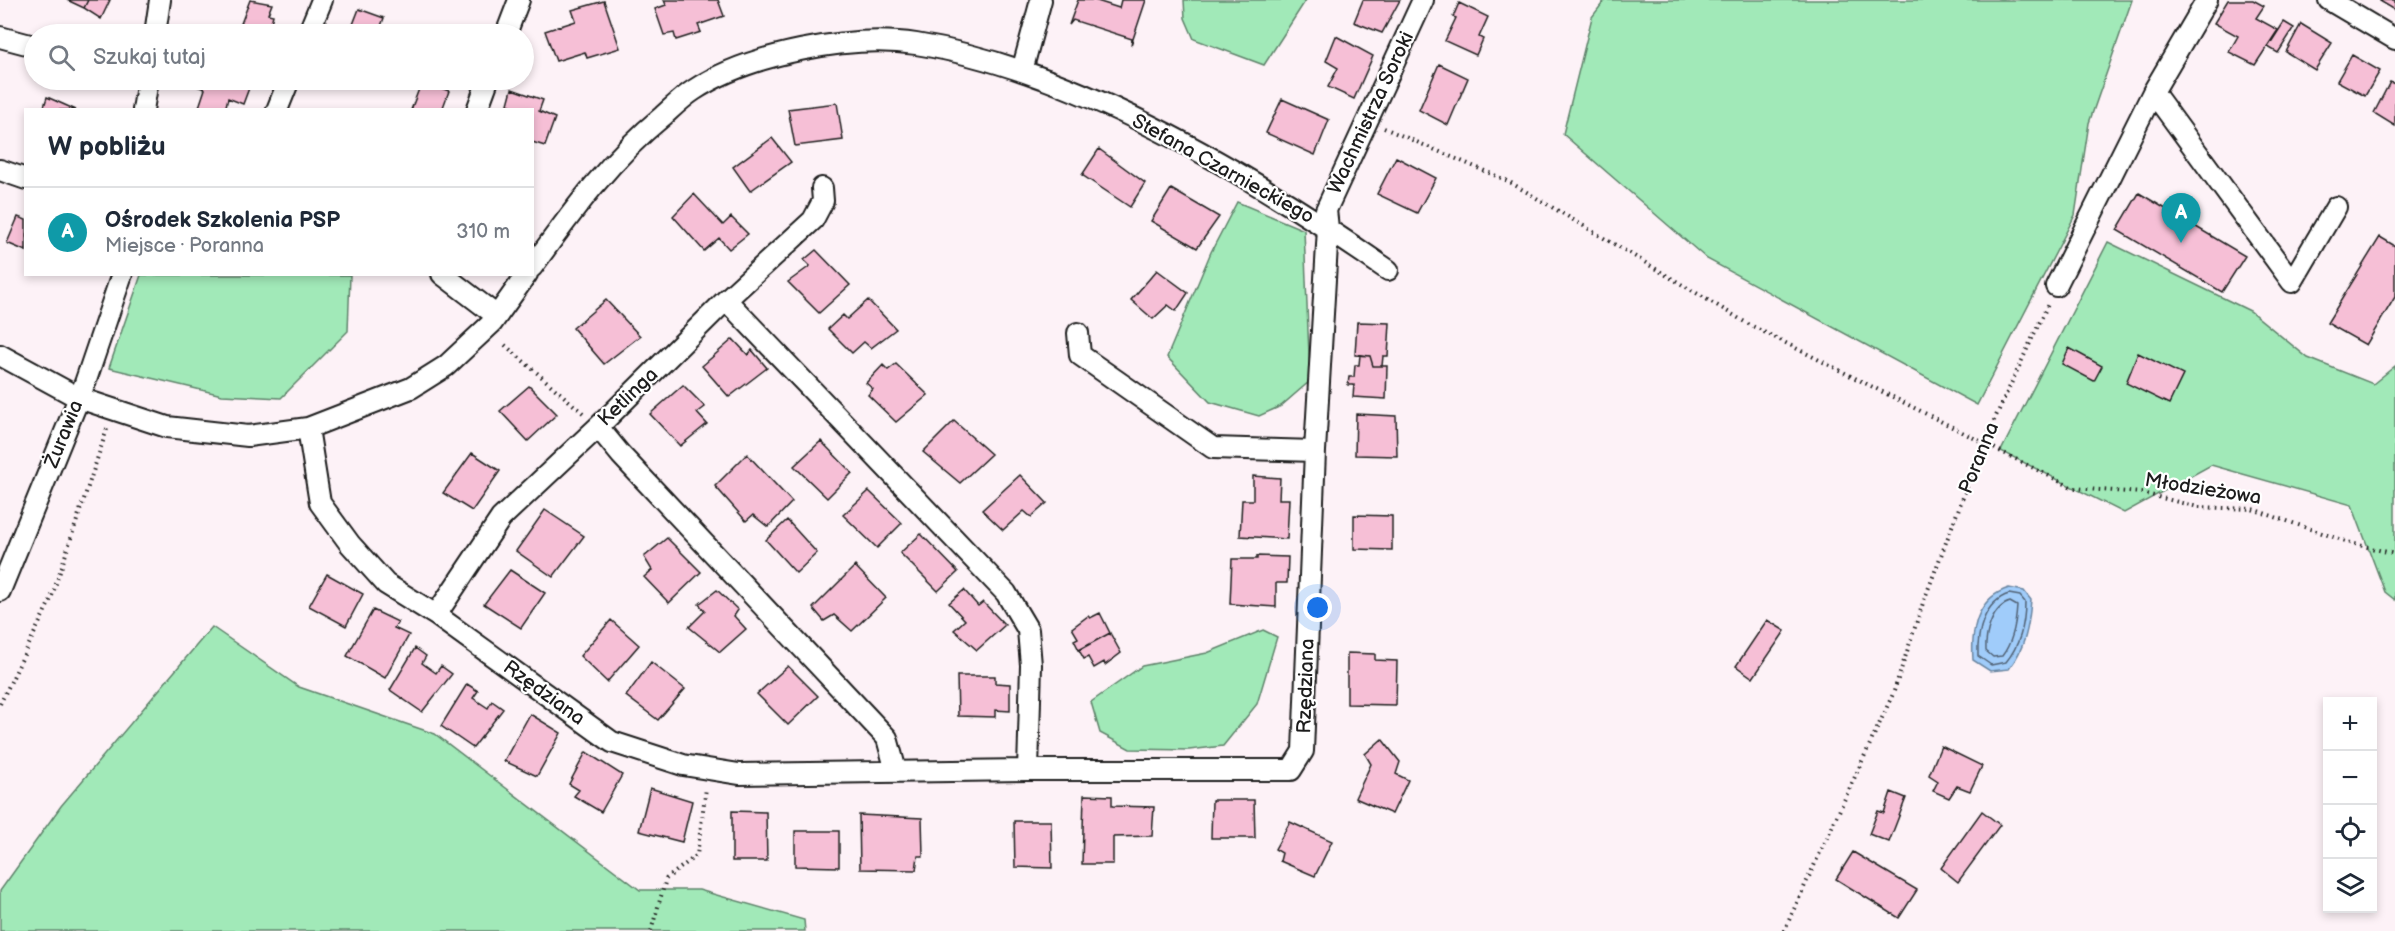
<!DOCTYPE html>
<html lang="pl">
<head>
<meta charset="utf-8">
<style>
  body { margin:0; font-family:"Balsamiq Sans",sans-serif; background:#f6f6f7; color:#1f2937 }
  .controls { position:absolute; right:18px; bottom:18px; display:grid; overflow:hidden; border-radius:0px; box-shadow:0 3px 9px #0003 }
  .controls button { width:54px; height:54px; display:grid; place-items:center; padding:0; border:0; border-bottom:2px solid #e0e1e3; background:#fff; color:#1f2937; font:30px sans-serif }
  .you { position:absolute; left:1318px; top:608px; width:21px; height:21px; margin:-15px; border:4px solid #fff; border-radius:50%; background:#1a73e8; box-shadow:0 0 0 9px #1a73e833 }
  .badge { display:grid; place-items:center; width:39px; height:39px; border-radius:50%; background:#1c1c1c; color:#fff; font-size:20px; font-weight:700 }
  .pin { position:absolute; translate:-50% -50px; filter:drop-shadow(0 2px 3px #0008) }
  .pin::after { content:''; position:absolute; top:32px; width:21px; height:18px; background:inherit; clip-path:polygon(0 0,100% 0,50% 100%) }
  .list { margin:0; padding:0; list-style:none }
  h2 { display:flex; justify-content:space-between; align-items:center; height:78px; margin:0; padding:0 24px; font-size:26px }
  h2 small { font-size:20px; font-weight:400; color:#747a83 }
  .list li { display:grid; grid-template-columns:39px 1fr auto; gap:18px; align-items:center; box-sizing:border-box; height:90px; padding:0 24px; border-top:2px solid #e0e1e3 }
  .list b { display:block; font-size:22px; white-space:nowrap }
  .list p { margin:0; font-size:20px; white-space:nowrap; color:#747a83 }
  .list em { font-size:20px; font-style:normal; color:#747a83 }
  .icon { flex:none; width:33px; height:33px; fill:none; stroke:currentColor; stroke-width:2; stroke-linecap:round; stroke-linejoin:round }
  .map { position:relative; flex:none; width:2395px; height:931px; overflow:hidden }
  .search { position:absolute; background:#fff; box-shadow:0 3px 9px #0003; left:24px; top:24px; width:510px; height:66px; display:flex; align-items:center; gap:15px; box-sizing:border-box; padding:0 21px; border-radius:33px; color:#747a83; font-size:22px }
  .panel { position:absolute; background:#fff; box-shadow:0 3px 9px #0003; left:24px; top:108px; width:510px; height:168px; border-radius:0px }
  .map>svg:first-child { display:block }
</style>
</head>
<body>
<div class="map">
<svg width="2395" height="931" viewBox="0 0 2395 931">
  <rect width="100%" height="100%" fill="#fdf2f7"/>
  <filter id="ink" filterUnits="userSpaceOnUse"><feTurbulence type="fractalNoise" baseFrequency=".0167" numOctaves="2"/><feDisplacementMap in="SourceGraphic" scale="12" xChannelSelector="R" yChannelSelector="G"/><feConvolveMatrix kernelMatrix="1 2 1 2 8 2 1 2 1" color-interpolation-filters="sRGB"/></filter>
  <g filter="url(#ink)">
    <path fill="#a1e9b8" stroke="#5e826a" stroke-width="1.5" d="M1184,0H1306L1264,65L1194,39L1185,18Z
      M1605,0H2132L2089,123L2075,215L1977,405L1707,259L1563,134L1592,17Z
      M1237,202L1304,230L1310,381L1281,406L1259,416L1210,402L1167,357L1211,252Z
      M2108,242L2250,311L2308,358L2373,384L2395,366V600L2385,592L2352,505L2211,465L2124,513L2001,451Z
      M141,275H350L348,331L281,398L222,395L109,368Z
      M212,627L299,687L435,734L640,890H699L804,920L805,931H0V891L61,806Z
      M1263,630L1277,637L1257,704L1223,746L1189,750L1130,749L1100,733L1091,702L1142,666L1207,653Z"/>
    <path fill="#a0ccfa" stroke="#6b86a1" stroke-width="1.5" d="M2009,588L2024,591L2031,600C2029,627 2025,648 2009,669L1990,671L1973,660C1971,630 1977,598 2009,588Z"/>
    <g fill="none" stroke-linecap="round" stroke-linejoin="round">
      <path stroke="#516275" stroke-width="1.5" d="M2009,594L2020,596L2025,602C2025,624 2020,645 2006,662L1991,665L1978,656C1977,632 1984,602 2009,594Z
        M2010,602L2017,606C2016,623 2013,642 2002,656L1993,657L1986,651C1985,634 1992,607 2010,602Z"/>
    </g>
    <path fill="#f6bfd6" stroke="#1c1c1c" stroke-width="1.5" d="M67,0H88L84,8Z
      M88,0H110L101,19L84,8Z
      M250,0L272,4L268,14L273,15L268,34H237Z
      M664,0H718L724,16L698,25L701,32L676,40L674,33L664,35L655,9L666,5Z
      M1078,0H1094L1119,8L1121,0H1146L1131,45L1132,39L1073,20L1069,25Z
      M1363,0H1400L1382,33L1354,22Z
      M2228,0H2253L2264,6L2256,18L2278,30L2255,65L2229,52L2238,36L2214,23Z
      M2395,0V10L2380,1V0Z
      M604,1L620,48L587,58L585,52L556,61L545,31L576,21L572,10Z
      M1459,3L1488,17L1479,37L1483,39L1476,55L1445,41L1456,18L1453,17Z
      M359,9L384,18L378,34H345L349,26L352,27Z
      M2284,22L2294,28L2278,53L2268,47Z
      M2301,24L2332,43L2315,70L2286,52Z
      M1336,36L1373,56L1354,99L1328,87L1338,68L1326,61Z
      M2352,55L2380,71L2365,96L2337,81Z
      M1439,64L1468,78L1448,125L1419,110Z
      M193,80H252L243,104L228,98L225,110H198L205,89L191,84Z
      M422,81L449,91L442,110H411Z
      M2390,82L2395,84V126L2374,113Z
      M512,89L543,100L539,111L555,118L545,146L532,142V110H511L512,106L508,104Z
      M47,97L76,110H43Z
      M1282,99L1329,120L1315,155L1266,133Z
      M837,103L843,140L795,146L788,109Z
      M772,138L791,162L750,191L733,167Z
      M1099,149L1145,183L1130,207L1082,175Z
      M1396,157L1436,178L1417,213L1377,194Z
      M1171,189L1219,217L1197,248L1151,221Z
      M2139,193L2245,256L2222,292L2117,230Z
      M694,194L723,225L731,217L748,234L729,249L719,238L704,251L673,216Z
      M18,217L26,220V251L7,243Z
      M2380,237L2395,246V297L2366,345L2327,323Z
      M816,250L850,285L819,313L788,282L810,266L804,260Z
      M1157,270L1188,293L1176,311L1168,305L1153,319L1131,300Z
      M606,300L640,336L604,364L573,328Z
      M868,300L896,329L871,348L864,342L852,353L828,329L843,315L847,319Z
      M1357,322L1390,323L1388,356H1383L1382,366H1373L1370,356L1355,355Z
      M733,339L748,355L752,350L767,368L729,397L702,366Z
      M2069,348L2102,366L2094,381L2062,364Z
      M2138,353L2183,375L2169,404L2126,383Z
      M1360,355L1370,356L1373,366H1387L1386,399L1353,397L1354,385H1348L1349,377H1354L1355,365H1359Z
      M896,364L928,395L896,422L868,395L873,389L866,383L883,365L888,370Z
      M683,385L705,407L697,413L707,424L680,446L650,414Z
      M529,386L557,414L528,441L500,411Z
      M1356,414L1396,416L1397,456L1355,455Z
      M954,421L991,454L960,483L923,452Z
      M821,441L852,473L827,498L794,466Z
      M472,453L500,471L472,511L443,493Z
      M747,454L792,502L768,527L753,515L746,521L715,486Z
      M1020,475L1047,503L1031,517L1024,511L1003,530L982,510Z
      M1253,476L1280,478L1279,499H1289L1287,539L1240,536L1242,500H1253Z
      M869,491L902,523L877,548L843,515Z
      M545,510L584,536L553,577L516,551Z
      M1354,515L1392,516V550L1354,549Z
      M787,520L817,553L796,573L766,540Z
      M921,534L958,572L938,591L900,553Z
      M667,538L701,572L669,603L644,577L652,570L644,557Z
      M1257,556L1288,557L1287,583H1276V607L1230,604L1232,559H1257Z
      M855,566L886,598L852,631L834,615L824,621L813,608Z
      M510,570L545,593L521,628L484,604Z
      M327,574L363,594L346,626L309,606Z
      M717,590L738,610L734,616L746,629L720,652L689,627L705,611L699,604Z
      M964,590L978,606L983,602L1005,625L977,650L954,630L965,620L949,603Z
      M373,610L398,622L394,628L409,635L385,678L347,656Z
      M1100,613L1110,633L1079,650L1074,640L1078,638L1072,628L1088,616L1090,618Z
      M611,620L639,645L607,682L580,656Z
      M1767,620L1785,631L1753,678L1736,666Z
      M1110,633L1121,653L1105,665L1104,662L1094,668L1088,657L1084,659L1079,650Z
      M415,648L426,656L422,663L436,673L441,666L452,674L422,712L390,690Z
      M1347,653L1375,654V660L1397,661L1396,705L1347,704Z
      M651,662L685,689L658,720L626,696Z
      M788,666L818,696L788,725L757,694Z
      M957,676H995V683L1010,684V711L995,710V717L958,716Z
      M467,684L478,691L473,698L488,708L492,701L503,709L473,748L441,726Z
      M530,714L561,733L537,776L504,761Z
      M1382,739L1400,762L1396,774L1408,780L1392,814L1355,798L1371,764L1365,754Z
      M1941,746L1982,766L1970,791L1957,786L1949,798L1933,791L1938,781L1929,775Z
      M586,752L622,775L601,812L574,796L579,790L569,784Z
      M650,788L692,801L682,842L639,831Z
      M1891,792L1906,798L1889,842L1869,834L1878,811L1884,813Z
      M1084,795L1112,796V806L1154,807L1152,836L1113,837V864H1082Z
      M1212,800H1254L1255,838H1211Z
      M732,811L766,812L767,861H732Z
      M1982,811L2000,825L1958,882L1941,868Z
      M859,815L922,818L923,856H918L916,870L860,869Z
      M1014,821H1051L1052,868L1015,867Z
      M1290,822L1332,841L1315,876L1280,861L1282,853L1275,849Z
      M795,831H839V867L795,866Z
      M1853,852L1917,890L1899,918L1836,879Z"/>
    <g fill="none" stroke-linecap="round" stroke-linejoin="round">
      <g stroke="#1c1c1c" stroke-width="24">
        <path id="minor" d="M2329,0L2395,39
          M155,34L160,0
          M308,34L322,0
          M506,34L519,0
          M0,37L34,46
          M1022,71L1041,0
          M2153,92L2292,282L2336,207
          M143,110L148,80
          M277,110L289,80
          M477,110L488,80
          M0,170L26,179
          M532,267C572,212 610,159 663,116C673,107 683,97 694,90C749,54 851,34 916,44C1076,69 1256,178 1388,270
          M442,274L497,316
          M2056,286L2153,92L2207,0
          M726,300L1006,593L1028,630L1031,665L1028,770
          M1078,333L1080,355L1213,448L1315,451
          M0,355L79,398L167,427L248,436L308,428L411,388L446,366L492,323L527,274
          M598,427L621,455L887,738L896,771
          M308,428L320,503L350,544L386,584L436,615L612,742L683,765L739,774L1028,770H1291L1303,751L1315,451L1328,228L1326,210L1423,0
          M0,591L85,383L122,274
          M436,615L501,518L598,427L726,300L813,220L823,201L822,188"/>
      </g>
      <path stroke="#1c1c1c" stroke-width="4" stroke-dasharray="1.5 4.5" stroke-linecap="butt" d="M1384,128L1508,181L1750,325L2073,488L2142,493L2198,507L2252,509L2351,543L2395,554
        M505,345L584,414
        M0,704L51,599L108,426
        M651,931L666,879L697,855L706,788
        M1784,931L1893,694L1923,603L1984,442L2049,302"/>
      <use href="#minor" stroke="#fff" stroke-width="20"/>
    </g>
  </g>
  <g text-anchor="middle" dominant-baseline="central" stroke-width="4.5" stroke-linejoin="round" paint-order="stroke">
    <g font-size="20" fill="#1c1c1c" stroke="#fff">
      <text transform="translate(1371 113) rotate(-65)">Wachmistrza Soroki</text>
      <text transform="translate(1223 169) rotate(29)">Stefana Czarnieckiego</text>
      <text transform="translate(628 397) rotate(-44)">Ketlinga</text>
      <text transform="translate(64 434) rotate(-68)">Żurawia</text>
      <text transform="translate(1979 458) rotate(-68)">Poranna</text>
      <text transform="translate(2203 489) rotate(9)">Młodzieżowa</text>
      <text transform="translate(1306 686) rotate(-88)">Rzędziana</text>
      <text transform="translate(544 693) rotate(36)">Rzędziana</text>
    </g>
  </g>
</svg>
<div class="controls">
<button>+</button>
<button>−</button>
<button><svg class="icon" aria-label="locate" viewBox="0 0 24 24"><circle cx="12" cy="12" r="6"/><path d="M12 2v4M12 18v4M2 12h4M18 12h4"/></svg></button>
<button><svg class="icon" aria-label="layers" viewBox="0 0 24 24"><path d="M12 4l9 5-9 5-9-5zM3 14l9 5 9-5"/></svg></button>
</div>
<div class="you"></div>
<div class="pin badge" style="left:2181px;top:243px;background:#0f9aa8">A</div>
<div class="search"><svg class="icon" aria-label="search" viewBox="0 0 24 24"><circle cx="10" cy="10" r="6"/><path d="M15 15l6 6"/></svg>Szukaj tutaj</div>
<section class="panel">
<h2>W pobliżu<small></small></h2>
<ul class="list">
<li><span class="badge" style="background:#0f9aa8">A</span><div><b>Ośrodek Szkolenia PSP</b><p>Miejsce · Poranna</p></div><em>310 m</em></li>
</ul>
</section>
</div>
</body>
</html>
